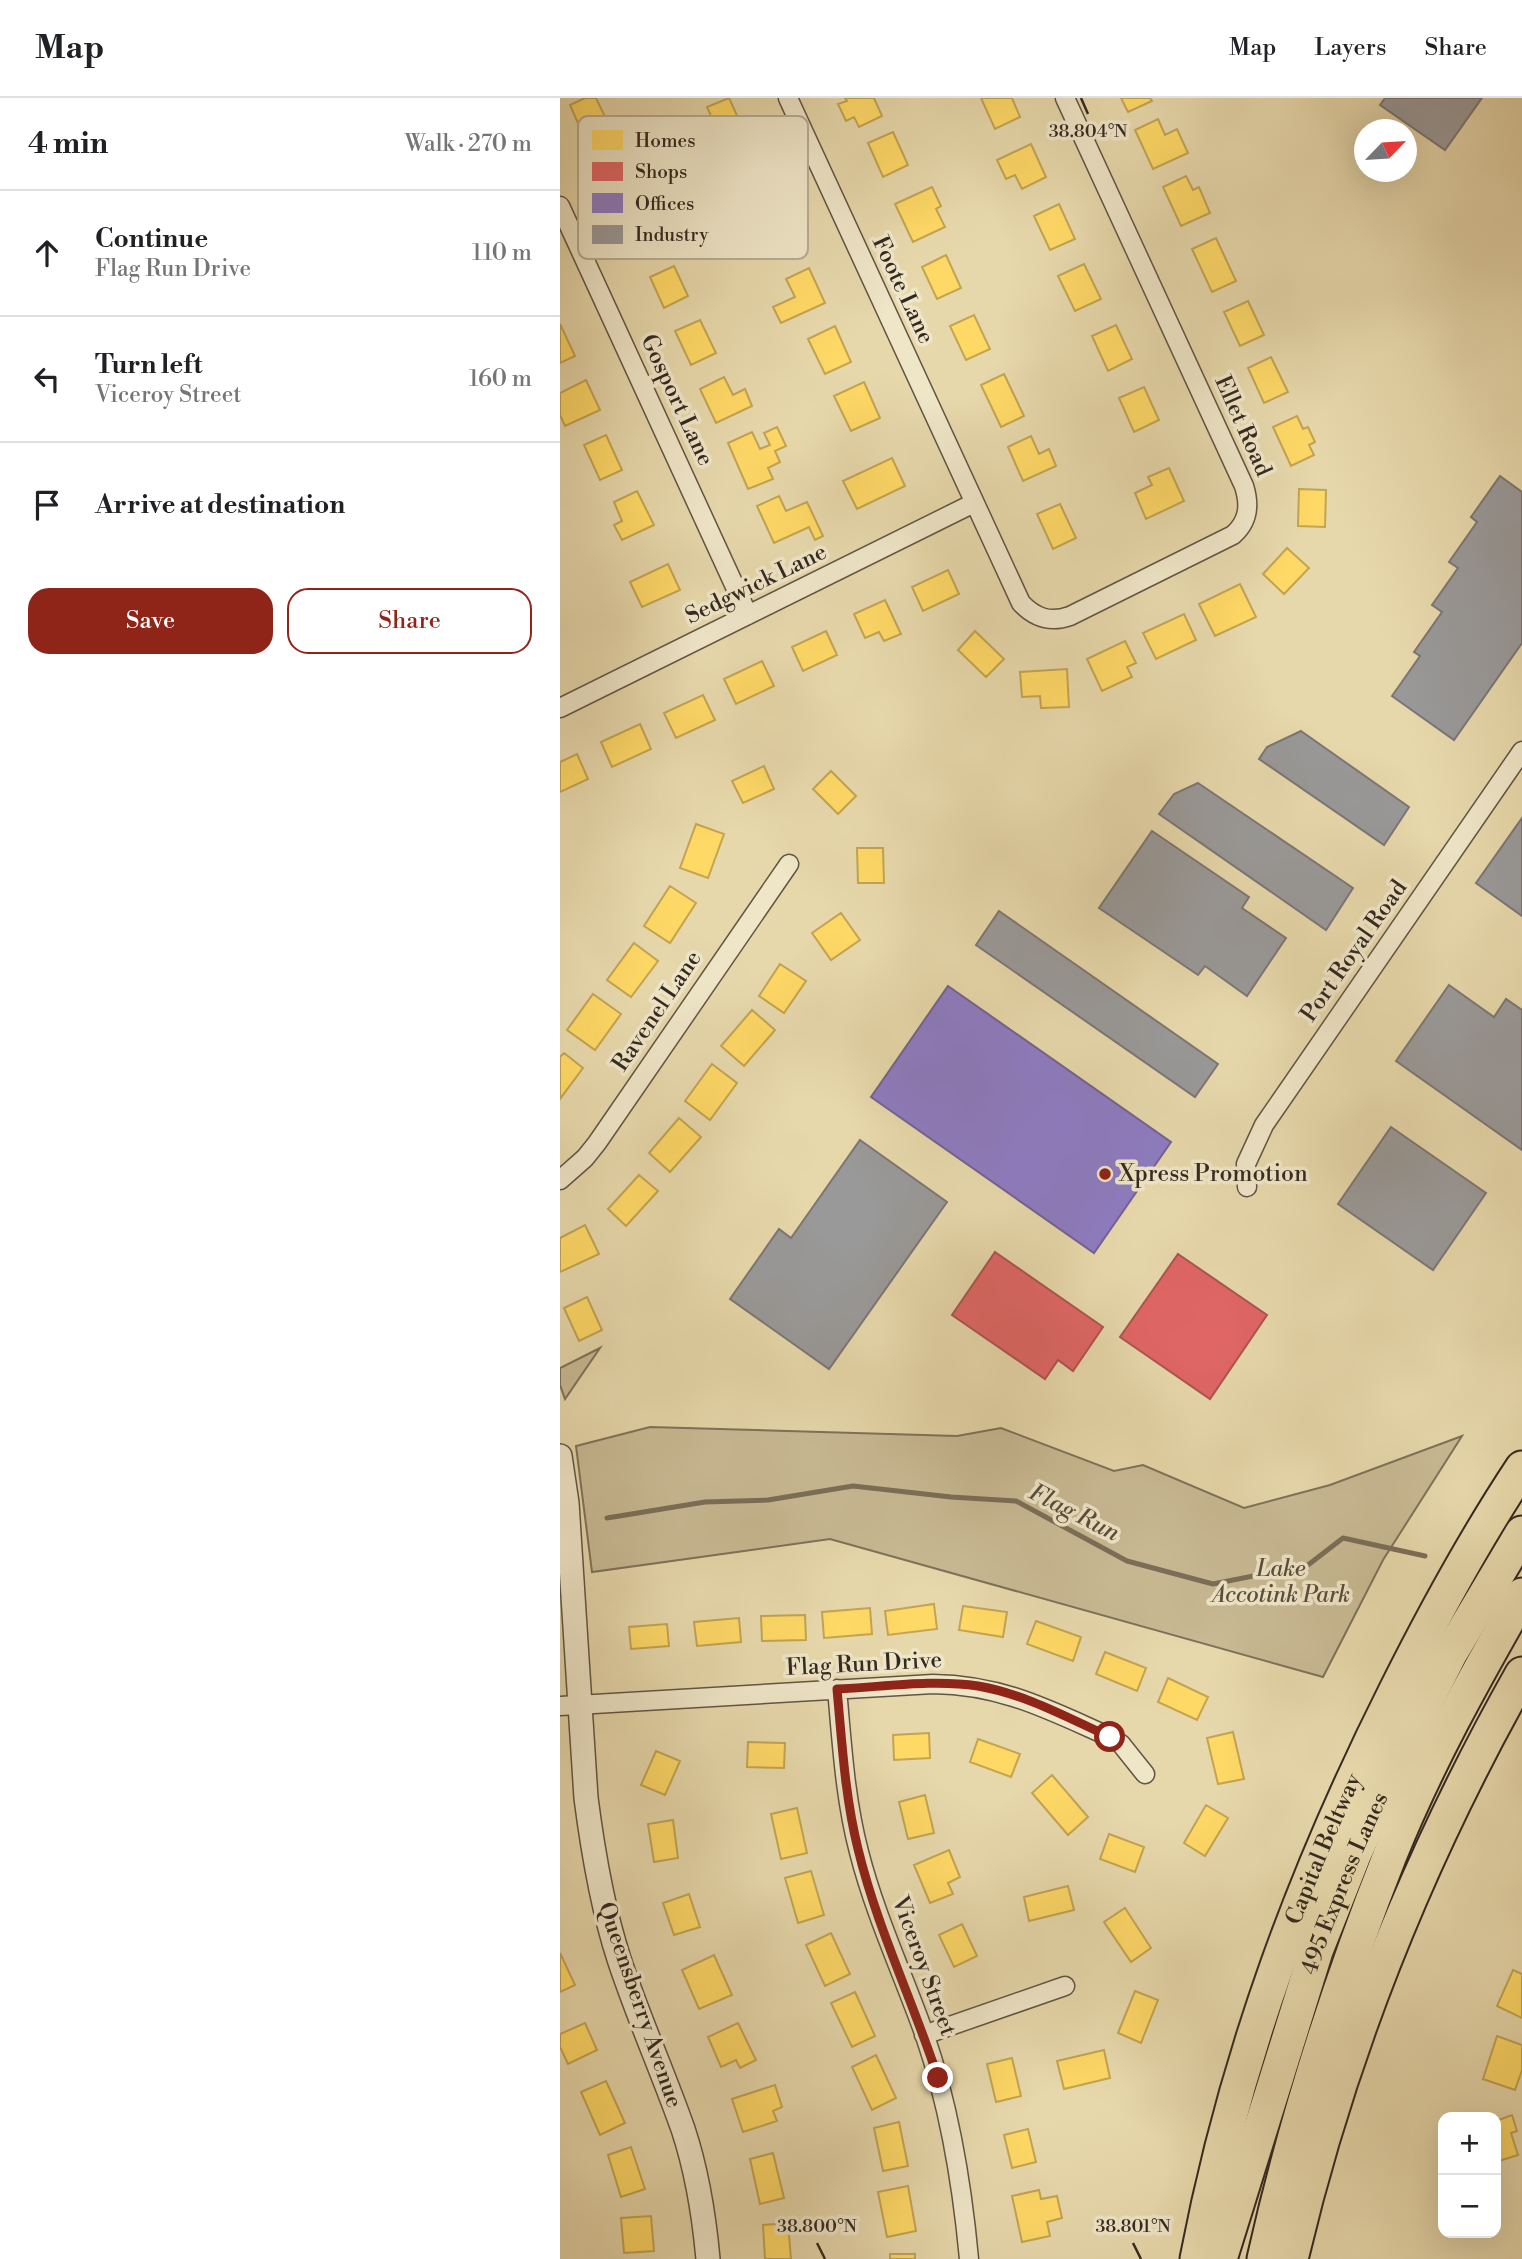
<!DOCTYPE html>
<html lang="en">
<head>
<meta charset="utf-8">
<style>
  body { margin:0; font-family:"Libre Bodoni",serif; background:#f2f2f2; color:#202124 }
  .controls { position:absolute; right:21px; bottom:21px; display:grid; overflow:hidden; border-radius:14px; box-shadow:0 7px 28px #0002 }
  .controls button { width:63px; height:63px; display:grid; place-items:center; padding:0; border:0; border-bottom:2px solid #e0e0e0; background:#fff; color:#202124; font:35px sans-serif }
  .compass { position:absolute; left:794px; top:21px; width:63px; height:63px; border-radius:50%; background:#fff; box-shadow:0 7px 28px #0002; rotate:65deg }
  .stop { position:absolute; width:21px; height:21px; margin:-16px; border:5px solid #8f2418; border-radius:50%; background:#fff }
  .stop.end { background:#8f2418; border-color:#fff; box-shadow:0 2px 7px #0008 }
  .list { margin:0; padding:0; list-style:none }
  h2 { display:flex; justify-content:space-between; align-items:center; height:91px; margin:0; padding:0 28px; font-size:30px }
  h2 small { font-size:23px; font-weight:400; color:#757577 }
  .list li { display:grid; grid-template-columns:46px 1fr auto; gap:21px; align-items:center; box-sizing:border-box; height:126px; padding:0 28px; border-top:2px solid #e0e0e0 }
  .list b { display:block; font-size:26px; white-space:nowrap }
  .list p { margin:0; font-size:23px; white-space:nowrap; color:#757577 }
  .list em { font-size:23px; font-style:normal; color:#757577 }
  .actions { display:flex; gap:14px; padding:21px 28px }
  .actions a { flex:1; padding:16px 0; border:2px solid #8f2418; border-radius:21px; text-align:center; font-size:24px; color:#8f2418 }
  .actions .main { background:#8f2418; color:#fff }
  .icon { flex:none; width:38px; height:38px; fill:none; stroke:currentColor; stroke-width:2; stroke-linecap:round; stroke-linejoin:round }
  .map { position:relative; flex:none; width:962px; height:2161px; overflow:hidden }
  header { display:flex; align-items:center; gap:42px; box-sizing:border-box; height:98px; padding:0 35px; background:#fff; border-bottom:2px solid #e0e0e0 }
  header strong { font-size:33px }
  nav { display:flex; gap:38px; margin-inline-start:auto; font-size:24px }
  main { display:flex }
  aside { flex:1; background:#fff }
  .map>svg:first-child { display:block }
</style>
</head>
<body>
<header>
<strong>Map</strong>
<nav><a>Map</a><a>Layers</a><a>Share</a></nav>
</header>
<main>
<aside>
<h2>4 min<small>Walk · 270 m</small></h2>
<ul class="list">
<li><svg class="icon" aria-label="ahead" viewBox="0 0 24 24"><path d="M12 20V5M6 11l6-6 6 6"/></svg><div><b>Continue</b><p>Flag Run Drive</p></div><em>110 m</em></li>
<li><svg class="icon" aria-label="left" viewBox="0 0 24 24"><path d="M17 20v-9H6M10 6l-5 5 5 5"/></svg><div><b>Turn left</b><p>Viceroy Street</p></div><em>160 m</em></li>
<li><svg class="icon" aria-label="arrive" viewBox="0 0 24 24"><path d="M6 21V4h12l-3 4 3 4H6"/></svg><div><b>Arrive at destination</b></div></li>
</ul>
<div class="actions"><a class="main">Save</a><a>Share</a></div>
</aside>
<div class="map">
<svg width="962" height="2161" viewBox="0 0 962 2161">
  <rect width="100%" height="100%" fill="#e7d8ab"/>
  <filter id="stains"><feTurbulence type="fractalNoise" baseFrequency=".00286" numOctaves="4"/><feColorMatrix values="0 0 0 0 .2 0 0 0 0 .09 0 0 0 0 .02 0 0 0 .5 -.17"/></filter>
  <radialGradient id="worn" r=".72"><stop offset=".6" stop-color="#630" stop-opacity="0"/><stop offset="1" stop-color="#630" stop-opacity=".3"/></radialGradient>
  <path fill="#c9ba94" stroke="#7e725a" stroke-width="2" d="M40,1250L5,1301L0,1287V1270Z
    M90,1329L397,1338L441,1330L554,1373L583,1367L684,1410L770,1387L902,1338L823,1462L763,1579L270,1441L32,1474L16,1348Z"/>
  <path fill="#ffd966" stroke="#c2a451" stroke-width="2" d="M25,0H36L49,27L24,39L10,7Z
    M169,0L189,44L167,54L147,9Z
    M285,0H314L322,18L299,29L294,19L286,23L278,6L287,3Z
    M421,0H452L460,19L435,31Z
    M561,0H590L592,3L568,14Z
    M598,21L605,37L617,31L628,55L593,71L575,32Z
    M333,34L348,67L323,79L308,45Z
    M471,46L486,79L462,91L455,77L446,81L437,62Z
    M626,78L633,92L639,89L650,115L621,128L603,89Z
    M372,89L381,108L376,111L385,129L353,144L335,106Z
    M499,106L515,141L490,152L474,118Z
    M656,140L676,183L652,194L632,151Z
    M386,157L401,190L377,201L362,169Z
    M524,166L541,201L515,213L498,178Z
    M114,168L128,198L104,210L90,179Z
    M249,170L265,205L221,225L213,209L235,199L226,181Z
    M688,203L704,237L680,248L664,214Z
    M414,217L430,251L406,262L390,228Z
    M140,222L156,255L131,267L115,233Z
    M0,226L15,258L0,265Z
    M556,227L572,261L548,273L532,238Z
    M275,228L291,264L265,276L248,241Z
    M711,259L728,294L704,305L688,270Z
    M444,276L464,318L441,329L421,287Z
    M164,279L173,297L185,291L192,308L156,325L140,291Z
    M26,282L40,312L5,328L0,317V295Z
    M304,284L320,320L291,333L274,298Z
    M584,289L599,322L574,334L559,300Z
    M737,318L743,331L748,329L755,344L749,347L754,357L731,368L713,329Z
    M217,329L226,348L215,353L220,364L208,370L213,381L188,391L168,345L192,334L200,351L210,347L204,335Z
    M46,337L62,372L40,382L24,347Z
    M471,338L479,356L489,351L496,368L463,383L448,349Z
    M332,360L345,388L297,411L283,383Z
    M609,370L624,403L586,421L575,395L592,387L588,379Z
    M739,391L766,392L765,429L738,428Z
    M77,393L94,427L62,442L54,427L62,423L54,404Z
    M219,398L226,413L247,404L263,438L255,442L249,429L214,445L197,408Z
    M500,406L516,440L493,451L477,416Z
    M727,450L749,470L724,496L703,476Z
    M108,466L120,492L82,509L70,484Z
    M388,472L399,496L363,513L352,489Z
    M680,486L696,519L655,538L639,506Z
    M325,502L341,536L324,543L319,534L305,540L294,516Z
    M624,516L636,542L596,561L583,535Z
    M266,533L277,557L243,573L232,549Z
    M415,533L444,561L426,579L398,552Z
    M565,543L576,565L567,569L572,579L542,593L527,561Z
    M202,563L214,588L176,606L164,581Z
    M507,571L509,609L481,610L480,598L462,599L460,574Z
    M143,597L155,622L116,640L104,615Z
    M80,626L91,651L52,669L41,644Z
    M17,656L28,681L0,694V664Z
    M204,668L214,691L183,705L172,683Z
    M271,673L296,698L278,716L253,691Z
    M136,726L164,736L148,780L120,770Z
    M297,750H323L324,785H298Z
    M110,788L136,805L110,845L84,828Z
    M281,815L300,842L271,862L252,835Z
    M74,845L98,863L71,899L47,882Z
    M220,866L246,883L224,915L199,898Z
    M33,896L61,916L35,952L7,932Z
    M192,912L215,932L184,968L161,948Z
    M4,955L23,970L0,1001V959Z
    M152,966L177,985L150,1022L125,1003Z
    M119,1020L141,1039L110,1074L89,1055Z
    M79,1077L98,1093L66,1128L48,1111Z
    M25,1127L39,1156L0,1174V1140Z
    M27,1199L42,1232L19,1243L4,1210Z
    M374,1506L377,1531L328,1537L325,1513Z
    M403,1508L447,1514L443,1539L399,1532Z
    M310,1510L312,1536L264,1540L262,1514Z
    M245,1517L246,1542L202,1543L201,1518Z
    M179,1520L181,1544L137,1548L134,1524Z
    M476,1523L521,1539L513,1563L467,1546Z
    M107,1526L109,1548L71,1551L69,1529Z
    M545,1554L586,1570L577,1593L536,1576Z
    M608,1580L648,1599L637,1622L598,1604Z
    M673,1634L684,1681L658,1686L647,1640Z
    M369,1635L370,1660L334,1662L333,1637Z
    M418,1641L460,1656L451,1679L410,1664Z
    M188,1644L225,1645L224,1670L187,1669Z
    M96,1653L120,1663L105,1697L81,1687Z
    M492,1677L528,1719L508,1737L472,1695Z
    M365,1697L374,1735L348,1741L339,1704Z
    M646,1707L668,1720L645,1758L624,1745Z
    M237,1710L247,1755L221,1761L211,1716Z
    M113,1722L118,1760L94,1764L88,1726Z
    M549,1736L584,1749L575,1774L540,1761Z
    M389,1752L400,1779L388,1785L393,1796L370,1805L354,1767Z
    M251,1773L264,1817L238,1825L225,1780Z
    M508,1788L514,1812L469,1823L464,1799Z
    M129,1796L140,1829L114,1837L103,1805Z
    M565,1810L591,1850L571,1864L544,1824Z
    M402,1826L417,1858L394,1869L379,1837Z
    M271,1835L290,1876L265,1888L246,1847Z
    M0,1855L15,1887L0,1894Z
    M154,1857L172,1897L139,1911L122,1872Z
    M953,1872L962,1876V1920L937,1908Z
    M575,1893L598,1902L581,1945L558,1935Z
    M295,1894L315,1938L292,1949L271,1905Z
    M25,1925L37,1952L8,1966L0,1949V1936Z
    M178,1925L196,1962L180,1970L176,1962L161,1969L148,1939Z
    M937,1938L962,1947V1972L955,1992L923,1981Z
    M544,1952L550,1980L504,1991L497,1963Z
    M316,1957L336,2000L312,2012L292,1969Z
    M452,1960L461,1998L436,2004L427,1966Z
    M46,1983L65,2025L40,2037L21,1994Z
    M215,1987L222,2009L213,2013L217,2023L183,2034L172,2001Z
    M952,2017L957,2033L951,2035L958,2057L936,2064V2023Z
    M339,2024L348,2068L323,2073L314,2030Z
    M468,2031L476,2064L452,2070L444,2037Z
    M71,2049L85,2091L61,2099L48,2057Z
    M213,2055L224,2100L200,2106L190,2061Z
    M348,2088L356,2133L327,2139L318,2094Z
    M479,2092L481,2101L497,2098L502,2120L487,2124L490,2138L462,2144L452,2098Z
    M91,2118L94,2153L64,2155L61,2120Z
    M228,2125L231,2161H205L203,2127Z
    M330,2156H355V2161H330Z"/>
  <path fill="#e06666" stroke="#ac5451" stroke-width="2" d="M435,1154L543,1229L513,1273L498,1262L485,1281L392,1217Z
    M618,1156L707,1217L650,1301L560,1239Z"/>
  <path fill="#8e7cc3" stroke="#736392" stroke-width="2" d="M388,888L611,1044L534,1155L311,999Z"/>
  <path fill="#999" stroke="#7b7775" stroke-width="2" d="M825,0H922L885,52L820,7Z
    M940,378L962,394V545L894,642L832,598L860,558L854,554L882,514L872,507L898,470L889,464L917,424L911,419Z
    M741,633L849,709L824,747L699,661L707,649Z
    M638,685L793,790L766,832L599,716L614,696Z
    M962,720V818L916,785Z
    M592,733L689,799L682,810L726,840L687,898L645,868L638,877L539,810Z
    M439,813L658,966L635,999L416,847Z
    M889,887L934,919L946,901L962,912V1052L836,963Z
    M831,1029L926,1095L873,1172L778,1106Z
    M300,1042L387,1104L269,1271L170,1201L219,1131L231,1140Z"/>
  <g fill="none" stroke-linecap="round" stroke-linejoin="round">
    <path stroke="#7b6e58" stroke-width="5" d="M47,1420L145,1404L208,1402L293,1388L391,1399L456,1403L567,1463L653,1486L748,1467L783,1440L865,1458"/>
    <g stroke="#615544" stroke-width="21">
      <path id="minor" d="M228,0L461,505C475,520 490,525 510,518L673,437C689,423 690,407 684,388L505,0
        M0,108L188,517
        M0,610L414,405
        M0,1082L25,1060L37,1045L229,766
        M687,1089L686,1066L704,1027L962,653
        M277,1591C282,1646 285,1701 299,1754C315,1817 343,1876 365,1938C390,2011 402,2085 409,2161
        M0,1608L373,1586C443,1587 489,1612 550,1639L561,1646L585,1676
        M364,1937L505,1888"/>
    </g>
    <g stroke="#615544" stroke-width="26">
      <path id="tertiary" d="M0,1358L7,1405L26,1700C33,1754 42,1809 59,1861C78,1919 103,1974 123,2031C137,2073 144,2117 148,2161"/>
    </g>
    <g stroke="#342921" stroke-width="37">
      <g id="motorway">
        <path id="s1" d="M637,2161C676,1958 744,1775 836,1592C874,1516 915,1441 962,1370"/>
        <path id="s2" d="M660,2161L756,1853L794,1757L840,1655L890,1556L962,1435"/>
        <path d="M704,2161C735,2023 778,1888 830,1757C866,1667 914,1581 962,1497"/>
        <path d="M731,2161C779,1957 859,1758 962,1576"/>
      </g>
    </g>
    <use href="#minor" stroke="#efe6c8" stroke-width="18"/>
    <use href="#tertiary" stroke="#efe6c8" stroke-width="23"/>
    <use href="#motorway" stroke="#e7d8ab" stroke-width="33"/>
  </g>
  <g fill="none" stroke-linecap="round" stroke-linejoin="round">
    <path stroke="#8f2418" stroke-width="9" d="M378,1980C353,1903 317,1830 298,1751C285,1699 282,1645 277,1591C323,1589 373,1581 418,1588C465,1596 508,1620 550,1639"/>
  </g>
  <path fill="none" stroke="#342921" stroke-width="2.5" d="M521,0L528,16M257,2145L265,2161M573,2145L581,2161"/>
  <circle fill="#8f2418" stroke="#efe6c8" stroke-width="2.5" cx="545" cy="1076" r="7"/>
  <g text-anchor="middle" dominant-baseline="central" stroke-width="7" stroke-linejoin="round" paint-order="stroke">
    <g font-size="23" fill="#342921" stroke="#efe6c8">
      <text transform="translate(343 192) rotate(65)">Foote Lane</text>
      <text transform="translate(117 302) rotate(65)">Gosport Lane</text>
      <text transform="translate(683 328) rotate(66)">Ellet Road</text>
      <text transform="translate(196 486) rotate(-26)">Sedgwick Lane</text>
      <text transform="translate(794 853) rotate(-55)">Port Royal Road</text>
      <text transform="translate(97 913) rotate(-56)">Ravenel Lane</text>
      <text transform="translate(304 1566) rotate(-3)">Flag Run Drive</text>
      <text stroke="none"><textPath href="#s1" startOffset="430">Capital Beltway</textPath></text>
      <text stroke="none"><textPath href="#s2" startOffset="396">495 Express Lanes</textPath></text>
      <text transform="translate(364 1868) rotate(70)">Viceroy Street</text>
      <text transform="translate(80 1907) rotate(71)">Queensberry Avenue</text>
    </g>
    <g font-size="23" fill="#342921" stroke="#efe6c8" text-anchor="start">
      <text x="559" y="1076">Xpress Promotion</text>
    </g>
    <g font-size="23" font-style="italic" fill="#594d3e" stroke="#efe6c8">
      <text x="721" y="1471">Lake<tspan x="721" dy="26">Accotink Park</tspan></text>
    </g>
    <g font-size="24" font-style="italic" fill="#574c3c" stroke="#efe6c8">
      <text transform="translate(514 1415) rotate(27)">Flag Run</text>
    </g>
  </g>
  <rect x="18" y="18" width="230" height="143" rx="10" fill="#efe6c8" stroke="#b7ad96" stroke-width="2"/>
  <rect x="32" y="32" width="31" height="20" fill="#ffd966"/>
  <rect x="32" y="64" width="31" height="19" fill="#e06666"/>
  <rect x="32" y="95" width="31" height="20" fill="#8e7cc3"/>
  <rect x="32" y="127" width="31" height="19" fill="#999"/>
  <g font-size="19" fill="#342921">
    <text x="75" y="49">Homes</text>
    <text x="75" y="80">Shops</text>
    <text x="75" y="112">Offices</text>
    <text x="75" y="143">Industry</text>
  </g>
  <g font-size="18" text-anchor="middle" fill="#342921" stroke="#efe6c8" stroke-width="7" stroke-linejoin="round" paint-order="stroke">
    <text x="528" y="39">38.804°N</text>
    <text x="257" y="2134">38.800°N</text>
    <text x="573" y="2134">38.801°N</text>
  </g>
  <rect width="100%" height="100%" filter="url(#stains)"/>
  <rect width="100%" height="100%" fill="url(#worn)"/>
</svg>
<div class="controls">
<button>+</button>
<button>−</button>
</div>
<svg class="compass" viewBox="-18 -18 36 36"><path d="M0-13l5 13h-10z" fill="#e53935"/><path d="M0 13l5-13h-10z" fill="#757577"/></svg>
<div class="stop" style="left:550px;top:1639px"></div>
<div class="stop end" style="left:378px;top:1980px"></div>
</div>
</main>
</body>
</html>
